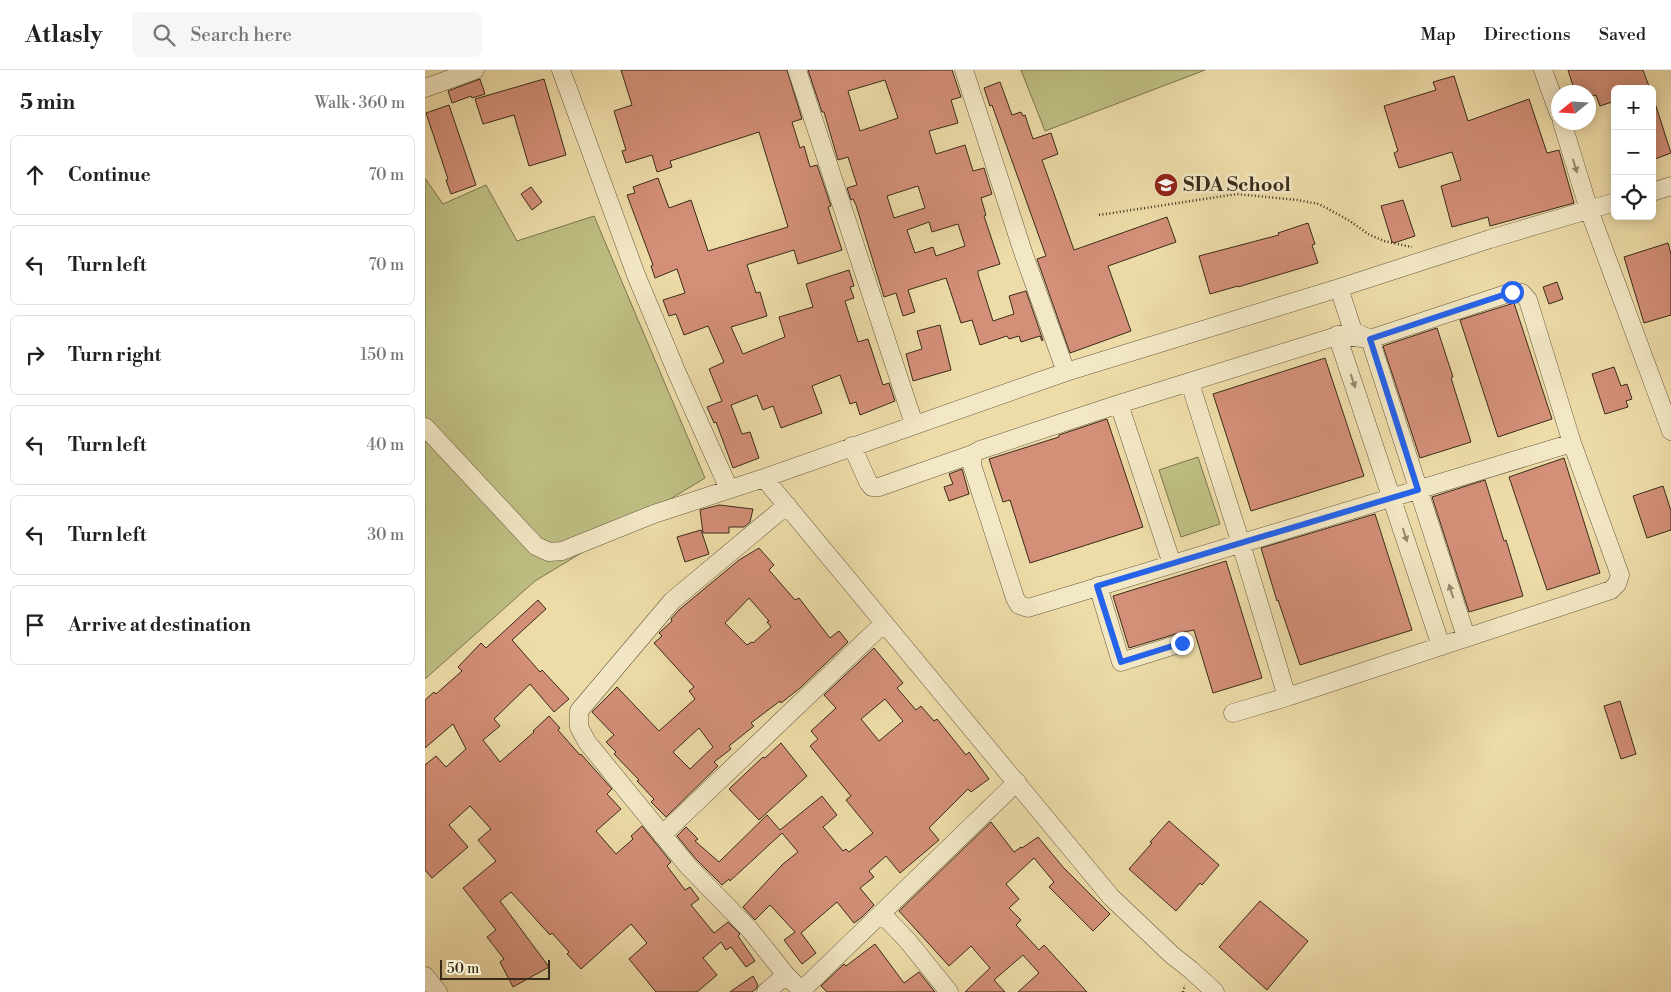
<!DOCTYPE html>
<html lang="en">
<head>
<meta charset="utf-8">
<style>
  body { margin:0; font-family:"Libre Bodoni",serif; background:#f6f6f6; color:#202124 }
  .controls { position:absolute; right:15px; top:15px; display:grid; overflow:hidden; border-radius:8px; box-shadow:0 2px 12px #0003 }
  .controls button { width:45px; height:45px; display:grid; place-items:center; padding:0; border:0; border-bottom:1px solid #e0e0e0; background:#fff; color:#202124; font:25px sans-serif }
  .compass { position:absolute; left:1126px; top:15px; width:45px; height:45px; border-radius:50%; background:#fff; box-shadow:0 2px 12px #0003; rotate:252deg }
  .scale { position:absolute; left:15px; bottom:12px; width:110px; box-sizing:border-box; padding-left:5px; border:2px solid #392b1b; border-top:0; font-size:14px; line-height:18px; white-space:nowrap; color:#392b1b; -webkit-text-stroke:4px #f3e8c6; paint-order:stroke }
  .stop { position:absolute; width:15px; height:15px; margin:-11px; border:4px solid #2563eb; border-radius:50%; background:#fff }
  .stop.end { background:#2563eb; border-color:#fff; box-shadow:0 1px 5px #0008 }
  .list { margin:0; padding:0; list-style:none }
  h2 { display:flex; justify-content:space-between; align-items:center; height:65px; margin:0; padding:0 20px; font-size:21px }
  h2 small { font-size:16px; font-weight:400; color:#757577 }
  .list li { display:grid; grid-template-columns:32px 1fr auto; gap:15px; align-items:center; box-sizing:border-box; height:80px; margin:0 10px 10px; padding:0 10px; border:1px solid #e0e0e0; border-radius:8px }
  .list b { display:block; font-size:19px; white-space:nowrap }
  .list em { font-size:16px; font-style:normal; color:#757577 }
  .icon { flex:none; width:28px; height:28px; fill:none; stroke:currentColor; stroke-width:2; stroke-linecap:round; stroke-linejoin:round }
  .map { position:relative; flex:none; width:1246px; height:922px; overflow:hidden }
  header { display:flex; align-items:center; gap:30px; box-sizing:border-box; height:70px; padding:0 25px; background:#fff; border-bottom:1px solid #e0e0e0 }
  header strong { font-size:24px }
  nav { display:flex; gap:28px; margin-inline-start:auto; font-size:18px }
  .search { width:350px; height:45px; background:#f6f6f6; display:flex; align-items:center; gap:12px; box-sizing:border-box; padding:0 18px; border-radius:8px; color:#757577; font-size:19px }
  main { display:flex }
  aside { flex:1; background:#fff }
  .map>svg:first-child { display:block }
</style>
</head>
<body>
<header>
<strong>Atlasly</strong>
<div class="search"><svg class="icon" aria-label="search" viewBox="0 0 24 24"><circle cx="10" cy="10" r="6"/><path d="M15 15l6 6"/></svg>Search here</div>
<nav><a>Map</a><a>Directions</a><a>Saved</a></nav>
</header>
<main>
<aside>
<h2>5 min<small>Walk · 360 m</small></h2>
<ul class="list">
<li><svg class="icon" aria-label="ahead" viewBox="0 0 24 24"><path d="M12 20V5M6 11l6-6 6 6"/></svg><div><b>Continue</b></div><em>70 m</em></li>
<li><svg class="icon" aria-label="left" viewBox="0 0 24 24"><path d="M17 20v-9H6M10 6l-5 5 5 5"/></svg><div><b>Turn left</b></div><em>70 m</em></li>
<li><svg class="icon" aria-label="right" viewBox="0 0 24 24"><path d="M7 20v-9h11M14 6l5 5-5 5"/></svg><div><b>Turn right</b></div><em>150 m</em></li>
<li><svg class="icon" aria-label="left" viewBox="0 0 24 24"><path d="M17 20v-9H6M10 6l-5 5 5 5"/></svg><div><b>Turn left</b></div><em>40 m</em></li>
<li><svg class="icon" aria-label="left" viewBox="0 0 24 24"><path d="M17 20v-9H6M10 6l-5 5 5 5"/></svg><div><b>Turn left</b></div><em>30 m</em></li>
<li><svg class="icon" aria-label="arrive" viewBox="0 0 24 24"><path d="M6 21V4h12l-3 4 3 4H6"/></svg><div><b>Arrive at destination</b></div></li>
</ul>
</aside>
<div class="map">
<svg width="1246" height="922" viewBox="0 0 1246 922">
  <rect width="100%" height="100%" fill="#eddca8"/>
  <filter id="stains"><feTurbulence type="fractalNoise" baseFrequency=".004" numOctaves="4"/><feColorMatrix values="0 0 0 0 .2 0 0 0 0 .09 0 0 0 0 .02 0 0 0 .5 -.17"/></filter>
  <radialGradient id="worn" r=".72"><stop offset=".6" stop-color="#630" stop-opacity="0"/><stop offset="1" stop-color="#630" stop-opacity=".3"/></radialGradient>
  <path fill="#bebf83" stroke="#7c754f" d="M596,0H780L620,61Z
    M0,108L18,134L61,115L92,171L169,146L280,408L110,511L0,609Z
    M773,387L795,454L756,467L734,400Z"/>
  <path fill="#d38f78" stroke="#392b1b" fill-rule="evenodd" d="M196,0H362L377,49L367,52L375,78L379,76L385,97L392,95L406,136L403,137L417,180L373,194L369,180L324,194L322,195L331,223L335,222L342,246L306,257L318,284L360,267L354,247L388,237L381,214L424,200L429,216L425,217L429,228L420,231L433,272L443,269L458,315L464,313L470,331L435,345L431,332L425,334L415,305L387,316L397,343L356,358L348,336L338,340L332,325L306,335L317,364L325,362L334,388L308,398L291,352L289,353L282,337L297,331L284,299L299,292L283,256L259,265L251,244L244,246L238,230L260,223L252,199L230,208L226,196L228,195L202,125L210,123L208,117L233,108L244,138L266,130L283,181L363,157L334,62L245,91L247,97L232,102L227,85L201,93L197,81L201,80L189,41L207,35Z
    M383,0H527L536,27L526,30L533,53L504,61L511,84L540,75L548,101L559,98L567,124L556,128L561,145L559,146L575,194L553,201V204L568,251L589,244L584,226L601,221L618,270L617,271L615,266L596,272L594,266L584,269L582,266L555,275L547,250L536,253L521,208L483,220L490,242L478,246L471,223L459,227L431,135L428,129L426,130L422,118L432,115L423,87L413,90L399,42H397ZM460,10L473,48L435,61L423,21ZM493,116L500,138L469,148L462,126ZM504,152L507,162L533,154L540,176L511,186L508,177L490,183L482,160Z
    M1143,0H1218L1225,19H1190V31L1175,36L1171,25L1164,27V22H1150Z
    M1029,6L1043,51L1104,29L1122,83L1134,80L1149,133L1065,156L1063,147L1027,157L1016,116L1036,110L1027,82L974,98L969,83L973,81L959,36L1011,20L1008,12Z
    M55,9L60,24L47,28L46,26L27,33L23,21Z
    M119,9L141,85L104,96L89,45L58,54L50,29Z
    M575,12L587,45L596,42L598,46L600,45L608,69L626,63L633,84L617,90L649,180L742,147L751,172L683,196L706,261L645,283L612,189L621,186L567,35L565,36L559,18Z
    M1229,30L1246,83L1227,90V31Z
    M24,35L51,115L26,124L21,110L23,109L1,43Z
    M106,117L117,132L107,140L96,124Z
    M978,130L990,166L969,173L967,172L956,136Z
    M883,153L890,174L887,175L893,193L813,217V216L785,224L774,186L854,165L853,163Z
    M1243,173L1246,184V245L1219,253L1199,187Z
    M1132,212L1138,229L1124,234L1118,217Z
    M1089,233L1127,349L1073,367L1035,250Z
    M515,255L526,300L488,311L481,284L497,279L492,261Z
    M1012,258L1028,307L1026,308L1046,372L995,388L958,276Z
    M900,288L939,406L826,441L788,324Z
    M1189,297L1196,316L1202,314L1207,329L1201,331L1203,337L1180,344L1167,304Z
    M682,349L718,457L605,493L585,430L578,432L564,389L634,367V365Z
    M1139,388L1175,503L1122,520L1084,407Z
    M537,399L544,424L524,431L519,417L528,414L524,404Z
    M1060,410L1079,471L1081,470L1098,526L1044,542L1007,427Z
    M1238,416L1246,441V460L1222,468L1208,426Z
    M294,435L328,439L325,452L319,457H304V463H278L275,440Z
    M950,444L987,560L875,595L853,530L852,531L836,478Z
    M276,460L284,484L260,492L252,467Z
    M334,478L349,495L344,500L370,530L374,528L405,568L414,561L423,572L375,618L356,633L355,631L326,653L329,656L304,676L306,679L289,692L293,696L241,747L226,732L229,729L212,711L214,710L189,684L191,682L181,672L189,665L167,642L192,617L234,661L270,629L264,621L269,617L229,573L237,566L234,563L247,551L246,549L255,539L314,490ZM324,528L344,551L342,552L346,557L328,573L327,572L322,575L300,553ZM274,658L288,677L265,699L248,682Z
    M801,491L837,608L788,623L769,560L754,563L704,578L688,526Z
    M113,530L121,539L87,570L115,602L117,600L144,629L129,642L105,614L69,649L75,656L58,670L75,692L109,662L108,661L124,646L135,658L133,660L155,685L156,684L187,719L182,724L196,739L171,761L191,784L208,769L206,766L217,756L246,792L242,796L260,820L265,817L274,829L266,835L289,863L303,852L315,864L313,866L330,891L321,897L306,877L301,880L296,872L278,888L292,905L272,922H231L204,889L222,873L206,854L156,899L142,884L144,882L127,863L125,865L86,822L75,831L124,897L88,917L75,892L79,889L62,867L71,860L38,818L71,791L53,770L66,759L45,736L24,755L43,777L7,808L0,800V695L11,686L21,697L41,679L28,654L0,678V630L9,622L11,624L37,601L33,597L56,573L61,578Z
    M449,578L478,613L472,618L491,640L496,636L509,651L512,649L541,685L544,682L564,709L546,722L543,719L504,758L514,770L475,803L461,786L444,801L449,807L435,818L449,835L437,847L429,853L412,832L376,863L391,883L377,894L359,870L370,862L345,835L330,850L318,837L358,794L373,782L357,763L305,811L304,809L297,815L271,789L252,766L261,757L273,769L270,771L294,792L342,745L355,760L397,726L412,745L398,757L418,781L421,779L424,782L448,763L421,730L426,726L385,676L393,669L386,661L411,638L399,625ZM460,629L478,651L454,671L436,649Z
    M1195,631L1211,684L1196,689L1179,636Z
    M356,673L382,706L334,750L304,719L338,687L340,688Z
    M744,751L794,795L777,815L775,813L751,841L704,799L727,773L725,772Z
    M566,752L589,782L596,777L597,778L613,767L638,797L685,844L668,861L624,817L629,812L609,788L581,814L594,829L584,838L596,850L591,855L614,880L619,875L662,922H593L614,903L598,885L569,910L580,922H540L565,898L546,876L524,896L474,841Z
    M835,831L883,871L842,920L794,877Z
    M450,874L479,913L494,902L510,922H402L396,916L419,894L421,896Z
    M328,906L333,915L331,919L327,922H305Z"/>
  <g fill="none" stroke-linecap="round" stroke-linejoin="round">
    <g stroke="#66573e" stroke-width="19">
      <path id="minor" d="M136,0L211,205L252,303L304,419
        M372,0L489,354
        M539,0L599,185L641,302
        M1118,0L1134,44
        M0,18L50,0
        M1137,52L1164,140L1246,361
        M1227,122L1246,116
        M914,218L928,261
        M912,265L1016,576
        M765,313L816,474L862,627
        M694,334L747,494
        M0,357L111,476L124,482L137,481L229,444L339,408L641,302L914,218L1065,169L1190,132
        M427,376L443,412L447,417H454L548,384L555,380L694,334L928,261L945,269L1041,567
        M548,384L547,395L590,528L594,535L603,538L1147,373
        M339,408L686,827L747,885L766,900L790,922
        M362,435L247,531L154,641V657L162,672L263,796L325,860L361,905L378,922
        M673,516L696,592L757,573
        M808,643L862,627L1186,520L1192,514L1195,505L1147,373L1103,230L1097,223L1087,222L945,269L912,265
        M237,765L459,553
        M457,844L482,870L524,922
        M0,906L13,922
        M377,920L592,712
        M341,922L361,905"/>
    </g>
    <path stroke="#392b1b" stroke-width="2.5" stroke-dasharray="1 2.5" stroke-linecap="butt" d="M674,145L812,124L872,130L894,134L925,151L943,164L959,171L987,177
      M758,922L760,915"/>
    <use href="#minor" stroke="#f3e8c6" stroke-width="18"/>
  </g>
  <defs><path id="oneway-solid" d="M-6-.8H1V-3.2L6.5 0L1 3.2V.8H-6Z" transform="scale(1.25)"/></defs>
  <g fill="#968a70">
    <use href="#oneway-solid" transform="translate(1150 96) rotate(73)"/>
    <use href="#oneway-solid" transform="translate(928 311) rotate(71)"/>
    <use href="#oneway-solid" transform="translate(980 465) rotate(72)"/>
    <use href="#oneway-solid" transform="translate(1026 521) rotate(-108)"/>
  </g>
  <g fill="none" stroke-linecap="round" stroke-linejoin="round">
    <path stroke="#2563eb" stroke-width="6" d="M757,573L696,592L672,516L993,420L945,269L1087,222"/>
  </g>
  <defs>
    <g id="school-disc" transform="scale(1.25)"><circle r="9.5" fill="#8f2418" stroke="#f3e8c6"/><path d="M0-5L7-2L0 1L-7-2ZM-4 1L0 2.5L4 1V4Q0 6-4 4Z" fill="#fff"/></g>
  </defs>
  <g fill-rule="evenodd">
    <use href="#school-disc" x="741" y="115"/>
  </g>
  <g text-anchor="middle" dominant-baseline="central" stroke-width="5" stroke-linejoin="round" paint-order="stroke">
    <g font-size="20" font-weight="bold" fill="#392b1b" stroke="#f3e8c6" text-anchor="start">
      <text x="758" y="115">SDA School</text>
    </g>
  </g>
  <rect width="100%" height="100%" filter="url(#stains)"/>
  <rect width="100%" height="100%" fill="url(#worn)"/>
</svg>
<div class="controls">
<button>+</button>
<button>−</button>
<button><svg class="icon" aria-label="locate" viewBox="0 0 24 24"><circle cx="12" cy="12" r="6"/><path d="M12 2v4M12 18v4M2 12h4M18 12h4"/></svg></button>
</div>
<svg class="compass" viewBox="-18 -18 36 36"><path d="M0-13l5 13h-10z" fill="#e53935"/><path d="M0 13l5-13h-10z" fill="#757577"/></svg>
<div class="scale">50 m</div>
<div class="stop" style="left:1087px;top:222px"></div>
<div class="stop end" style="left:757px;top:573px"></div>
</div>
</main>
</body>
</html>
